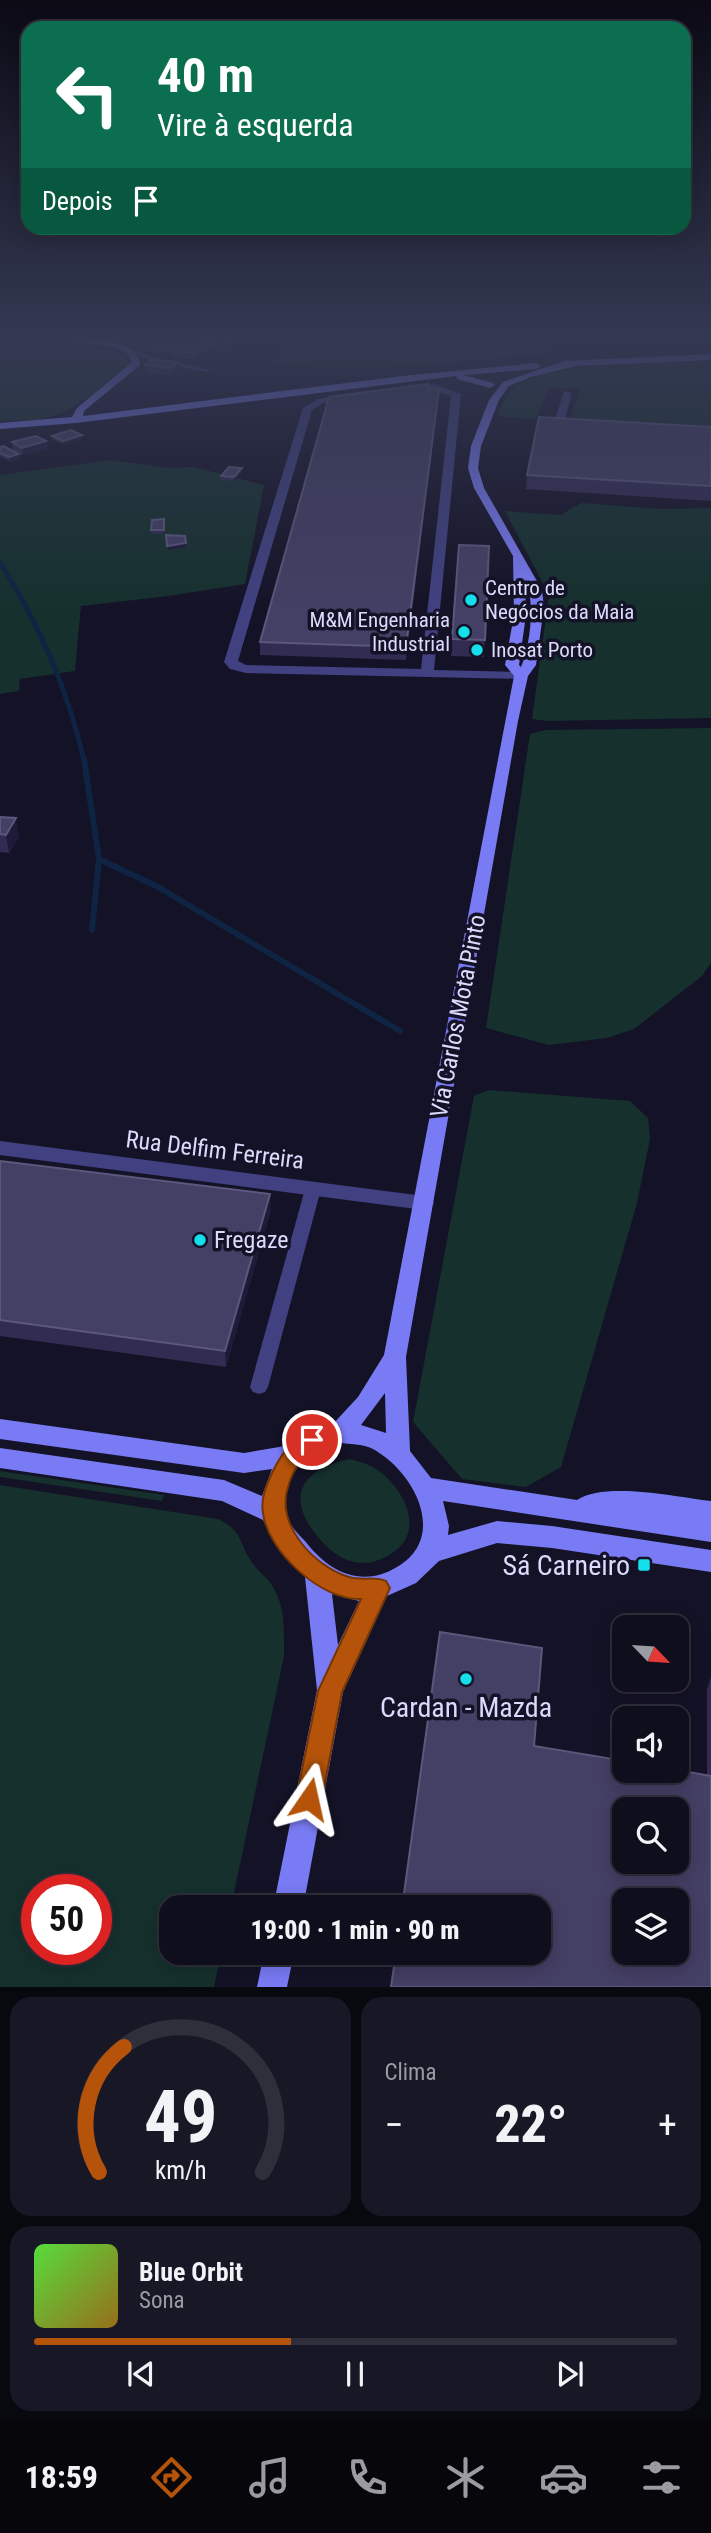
<!DOCTYPE html>
<html lang="pt">
<head>
<meta charset="utf-8">
<style>
	:root { --surface:#0f0e1c; --page:#181725; --text:#f1f3f6; --muted:#9b9ca3; --line:#2f2e3b; --accent:#b45309 }
	body { margin:0; font-family:"Roboto Condensed",sans-serif; background:var(--page); color:var(--text); height:100vh; display:flex; flex-direction:column; font-size:26px; white-space:nowrap }
	* { box-sizing:border-box; margin:0 }
	p { font-size:23px; color:var(--muted) }
	.icon { flex:none; width:38px; height:38px; fill:none; stroke:currentColor; stroke-width:2; stroke-linecap:round; stroke-linejoin:round }
	.map { position:relative; height:1987px; overflow:hidden }
	.sheet { display:flex; flex-direction:column; gap:10px; padding:10px; background:#08080f; flex:1 }
	.sheet>* { flex:none }
	.hud { position:absolute; left:21px; top:21px; width:670px; height:214px; border-radius:21px; box-shadow:0 4px 18px #0003,0 0 0 2px var(--line); background:#0b6e4f; color:#fff; overflow:hidden }
	.needle { width:46px; rotate:115deg }
	.tools { position:absolute; left:612px; top:1615px; display:grid; gap:14px }
	.tools a { display:grid; place-items:center; width:77px; height:77px; border-radius:14px; background:var(--surface); box-shadow:0 4px 18px #0003,0 0 0 2px var(--line); font-size:35px }
	.speed { position:absolute; left:21px; top:1874px; display:flex; gap:14px; font-size:35px; font-weight:700; text-align:center }
	.speed>* { display:grid; place-content:center; width:91px; height:91px; border-radius:50%; background:var(--surface); box-shadow:0 4px 18px #0003,0 0 0 2px var(--line); line-height:1 }
	.speed .limit { border:10px solid #d22; background:#fff; color:#111 }
	.pin { position:absolute; display:grid; place-items:center; width:60px; height:60px; color:#fff; margin:-30px; border:4px solid #fff; border-radius:50%; box-shadow:0 2px 7px #0007 }
	.me { position:absolute; width:77px; margin:-38px; rotate:11deg; stroke-linejoin:round; filter:drop-shadow(0 0 5px #0008) }
	.turn { display:flex; align-items:center; gap:24px; height:147px; padding:0 21px; font-size:32px }
	.turn .icon { width:91px; height:91px; stroke-width:2.5 }
	.turn b { display:block; font-size:49px; line-height:60px }
	.then { display:flex; align-items:center; height:66px; padding:0 21px; background:#0003; gap:14px; font-size:26px }
	.big { font-size:52px; font-weight:800; line-height:1.1 }
	.sheet .widget { flex:1; display:flex; flex-direction:column; justify-content:center; gap:10px; min-width:0; padding:0 24px; border-radius:21px; background:var(--page) }
	.sheet .dial { align-items:center; gap:0 }
	.dial svg { height:182px; overflow:visible; fill:none; stroke:var(--line); stroke-width:7; stroke-linecap:round; text-anchor:middle }
	.dial text { fill:var(--text); stroke:none }
	.song { display:flex; align-items:center; gap:21px }
	.cover { width:84px; height:84px; border-radius:10px; background:linear-gradient(135deg,hsl(110 70% 55%),hsl(40 70% 35%)) }
	.played { height:7px; border-radius:4px; background:linear-gradient(90deg,var(--accent) 40%,var(--line) 40%) }
	.keys { display:flex; justify-content:space-around; direction:ltr }
	.heat { display:flex; justify-content:space-between; align-items:center; font-size:38px; direction:ltr }
	.sheet .tiles { flex:1; display:grid; gap:10px; grid-template-columns:1fr 1fr }
	.widget:last-child { grid-column:span 2 }
	.trip { position:absolute; left:159px; top:1895px; width:392px; height:70px; border-radius:21px; background:var(--surface); box-shadow:0 4px 18px #0003,0 0 0 2px var(--line); font-weight:800; line-height:70px; text-align:center }
	.menu { display:flex; height:112px; justify-content:space-around; align-items:center; background:#06060b; color:var(--muted) }
	.menu .icon { width:49px; height:49px }
	.menu .selected { color:var(--accent) }
	.menu b { font-size:32px; color:var(--text) }
	.map>svg:first-child { display:block }
	.green { fill:#15302d; fill-rule:evenodd }
	.lines { fill:none; stroke-linecap:round; stroke-linejoin:round }
	.stream-far1 { stroke:#0f2342; stroke-width:5 }
	.stream { stroke:#0f2342; stroke-width:6 }
	.lane { fill:#414181; fill-rule:evenodd }
	.street { fill:#414181; fill-rule:evenodd }
	.secondary { fill:#797bf4; fill-rule:evenodd }
	.wall { fill:#322c52 }
	.shaded-wall { fill:#1e1a39 }
	.building { fill:#443f64; stroke:#5c577c; stroke-width:2; fill-rule:evenodd }
	.route { fill:#b45309; stroke:#753606; stroke-width:2 }
	.poi-dot { fill:#16dfec; stroke:#141226; stroke-width:2.5 }
	.labels { text-anchor:middle; dominant-baseline:central; stroke-width:7; stroke-linejoin:round; paint-order:stroke }
	.far-poi-label { font-size:21px; fill:#dcdafc; stroke:#141226; text-anchor:start }
	.street-label { font-size:24px; fill:#dcdafc; stroke:#141226 }
	.poi-label { font-size:24px; fill:#dcdafc; stroke:#141226; text-anchor:start }
	.near-poi-label { font-size:28px; fill:#dcdafc; stroke:#141226; text-anchor:end }
</style>
</head>
<body>
<div class="map">
<svg width="711" height="1987" viewBox="0 0 711 1987">
	<rect width="100%" height="100%" fill="#141226"/>
	<!-- green -->
	<g class="green">
		<path d="M0,334c41,0 88,7 127,22v8c-23,20 -47,45 -77,53 -15,5 -34,3 -50,4z"/>
		<polygon points="301,334 549,334 543,355 382,368 331,369 270,362"/>
		<path d="M711,361v66l-141,-8 10,-30 -32,-1 -12,31 -39,-3c4,-10 8,-20 17,-28 29,-28 154,-25 197,-27z"/>
		<polygon points="110,460 168,468 194,467 264,485 245,584 168,596 81,606 75,671 20,679 19,691 0,694 0,475"/>
		<polygon points="581,503 661,509 711,508 711,718 547,721 532,719 549,595 505,511 561,515"/>
		<polygon points="711,728 711,963 702,976 634,1029 607,1038 549,1045 486,1028 530,734 546,730"/>
		<polygon points="488,1090 630,1101 648,1118 650,1139 637,1203 561,1467 526,1487 462,1479 413,1422 474,1096"/>
		<path d="M350,1459c10,3 20,5 29,12 26,19 47,61 12,83 -32,20 -57,4 -77,-22 -30,-40 -7,-64 36,-73z"/>
		<polygon points="0,1471 164,1495 162,1501 0,1477"/>
		<path d="M0,1485l218,34c25,12 20,22 33,42 5,8 12,13 18,20 17,22 15,50 15,75l-53,251 -59,1v45h49l-7,34h-214zM37,1890h59v60h-59z"/>
	</g>
	<g class="lines">
		<!-- stream-far1 -->
		<path class="stream-far1" d="M0,562c39,62 68,127 84,199"/>
		<!-- stream -->
		<g class="stream">
			<polyline points="84,759 99,859 158,887 400,1031"/>
			<polyline points="92,930 99,859"/>
		</g>
		<!-- lane -->
		<g class="lane">
			<polygon points="127,348 161,359 211,370 207,372 156,363 125,351"/>
			<polygon points="313,1183 319,1185 321,1189 268,1387 265,1392 259,1394 253,1392 250,1387 305,1189 307,1185"/>
		</g>
		<!-- street -->
		<g class="street">
			<polygon points="434,384 461,394 434,670 521,672 526,673 526,679 246,673 230,669 224,662 303,408 318,399 349,394 352,395 352,399 323,403 312,410 238,661 246,665 421,669 451,396 433,390 408,392 403,389"/>
			<polygon points="564,391 572,393 564,423 575,425 575,429 558,429 553,426"/>
			<polygon points="0,1141 424,1196 431,1198 434,1203 431,1208 424,1210 0,1155"/>
		</g>
		<!-- secondary -->
		<g class="secondary">
			<path d="M37,334c23,0 104,0 103,31l-56,46 -1,5 319,-40 134,-13 5,3 -5,3 -73,6 30,8 2,2 -5,3 -33,-9 -1,-3 -380,47 -76,6v-6l72,-6 5,-9 55,-46 -5,-9 -11,-5z"/>
			<path d="M711,354v6l-135,6 -45,11 -22,9 -10,14 -18,46 -3,22 6,20 58,102 2,17 -8,58 -8,11 -10,45 -112,636 4,94 21,27 146,22c28,-19 100,-3 134,1v41l-268,-41 6,25 -1,9 49,-14 55,5 159,24v22l-159,-24 -55,-5 -58,18 -23,22 -29,13 -44,96 -40,216h-30l44,-218 -12,-113 -29,-34 -13,-23 -41,-19 -222,-33v-20l224,32 38,16 10,-27 -28,4 -244,-34v-20l244,34 41,-7 16,-12 32,-10 25,-27 26,-42 130,-679 -9,-11 9,-50 -1,-59 -39,-68 -6,-20 3,-22 18,-46 14,-18 61,-21zM525,580c11,21 5,66 -4,87l-2,-2 7,-50zM385,1393l1,40 -25,-8zM340,1443c10,1 22,1 31,5 43,22 78,89 26,119 -36,22 -69,4 -92,-26 -7,-7 -16,-16 -18,-26 -9,-36 20,-67 53,-72zM332,1594l27,7 -21,44z"/>
			<polygon points="264,1953 294,1953 287,1987 257,1987"/>
		</g>
	</g>
	<!-- wall -->
	<g class="wall">
		<polygon points="94,334 115,334 105,339 94,338"/>
		<polygon points="118,334 137,334 137,336 124,342 112,341 112,337"/>
		<polygon points="234,334 246,334 242,336 239,336 239,339 231,345 223,344 223,341 234,335"/>
		<polygon points="202,341 221,344 216,347 211,346 211,353 196,360 172,357 171,350 210,346 202,345"/>
		<polygon points="176,344 176,347 164,354 152,353 152,349"/>
		<polygon points="178,362 179,369 170,375 146,372 145,365"/>
		<polygon points="429,389 439,389 438,400 406,660 260,655 260,642"/>
		<polygon points="711,427 711,501 526,489 527,475"/>
		<polygon points="82,435 83,438 64,444 53,440 52,436"/>
		<polygon points="46,441 47,449 23,455 13,450 12,442"/>
		<polygon points="0,447 20,458 9,461 0,456"/>
		<polygon points="242,468 242,472 234,481 221,480 221,476"/>
		<polygon points="164,519 164,534 152,534 151,530"/>
		<polygon points="489,546 484,657 451,656 452,639"/>
		<polygon points="0,817 19,837 9,853 0,852"/>
		<polygon points="0,1161 271,1210 226,1367 0,1336"/>
		<polygon points="711,1676 711,1987 534,1746 707,1775 707,1690"/>
	</g>
	<!-- shaded-wall -->
	<g class="shaded-wall">
		<polygon points="109,334 115,334 105,339 105,336"/>
		<polygon points="133,334 137,334 137,336 124,342 123,339"/>
		<polygon points="239,335 239,339 231,345 231,342"/>
		<polygon points="221,340 221,344 216,347 216,343"/>
		<polygon points="176,344 176,347 164,354 164,351"/>
		<polygon points="211,346 211,353 196,360 196,353"/>
		<polygon points="178,362 179,369 170,375 170,368"/>
		<polygon points="439,389 438,400 406,660 406,647"/>
		<polygon points="82,435 83,438 64,444 63,441"/>
		<polygon points="46,441 47,449 23,455 22,448"/>
		<polygon points="19,454 20,458 9,461 9,457"/>
		<polygon points="242,468 242,472 234,481 234,477"/>
		<polygon points="186,543 186,547 168,550 167,546"/>
		<polygon points="16,818 19,837 9,853 6,835"/>
		<polygon points="270,1194 271,1210 226,1367 225,1351"/>
	</g>
	<!-- building -->
	<g class="building">
		<polygon points="94,334 109,334 105,336"/>
		<polygon points="118,334 133,334 123,339 112,337"/>
		<polygon points="231,335 239,335 231,342 223,341"/>
		<polygon points="208,338 221,340 216,343 202,341"/>
		<polygon points="164,342 176,344 164,351 152,349"/>
		<polygon points="194,342 200,343 196,346 188,346"/>
		<polygon points="179,345 211,346 196,353 171,350"/>
		<polygon points="152,360 178,362 170,368 145,365"/>
		<polygon points="429,384 429,389 439,389 406,647 260,642 329,397"/>
		<polygon points="539,417 711,427 711,486 527,475"/>
		<polygon points="71,430 82,435 63,441 52,436"/>
		<polygon points="36,436 46,441 22,448 12,442"/>
		<polygon points="3,446 19,454 9,457 0,453 0,447"/>
		<polygon points="229,467 242,468 234,477 221,476"/>
		<polygon points="164,519 164,530 151,530 152,520"/>
		<polygon points="166,535 185,536 186,543 167,546"/>
		<polygon points="459,545 489,546 485,640 452,639"/>
		<polygon points="0,817 16,818 6,835 0,834"/>
		<polygon points="0,1161 270,1194 225,1351 0,1320"/>
		<path d="M440,1632l102,16 -8,98 91,15v10h52v-1l34,6v211h-320l5,-34h143v-45h-137zM625,1810h52v52h-52zM625,1900h52v53h-52z"/>
	</g>
	<!-- sky -->
	<linearGradient id="sky" x2="0" y2="1"><stop stop-color="#0b0a15"/><stop offset="0.55" stop-color="#343952"/><stop offset="1" stop-color="#343952" stop-opacity="0"/></linearGradient>
	<rect width="711" height="612" fill="url(#sky)"/>
	<!-- route -->
	<path class="route" d="M312,1431l8,3 3,6c-5,11 -16,13 -23,22 -5,7 -10,17 -12,25 -13,38 27,80 61,90 12,4 25,-1 37,4l4,7 -48,104 -20,107 -4,9 -9,4 -9,-4 -4,-9 22,-108 43,-92c-39,2 -93,-47 -98,-86 -3,-16 5,-32 12,-46 9,-17 19,-29 37,-36z"/>
	<!-- markers -->
	<g class="poi-dot">
		<circle cx="471" cy="600" r="7"/>
		<circle cx="464" cy="632" r="7"/>
		<circle cx="477" cy="650" r="7"/>
		<circle cx="200" cy="1240" r="7"/>
		<rect x="637" y="1558" width="14" height="14" rx="3.5"/>
		<circle cx="466" cy="1679" r="7"/>
	</g>
	<g class="labels">
		<!-- far-poi labels -->
		<g class="far-poi-label">
			<text x="485" y="588">Centro de<tspan x="485" dy="24">Negócios da Maia</tspan></text>
			<text x="450" y="620" text-anchor="end">M&amp;M Engenharia<tspan x="450" dy="24">Industrial</tspan></text>
			<text x="491" y="650">Inosat Porto</text>
		</g>
		<!-- street labels -->
		<g class="street-label">
			<text transform="translate(458 1016) rotate(-79)">Via Carlos Mota Pinto</text>
			<text transform="translate(215 1150) rotate(7)">Rua Delfim Ferreira</text>
		</g>
		<!-- poi labels -->
		<g class="poi-label">
			<text x="214" y="1240">Fregaze</text>
		</g>
		<!-- near-poi labels -->
		<g class="near-poi-label">
			<text x="630" y="1565">Sá Carneiro</text>
			<text x="466" y="1707" text-anchor="middle">Cardan - Mazda</text>
		</g>
	</g>
</svg>
<div class="tools">
<a><svg class="needle" viewBox="-14 -14 28 28"><path d="M0-13l5 13h-10z" fill="#e53935"/><path d="M0 13l5-13h-10z" fill="#9b9ca3"/></svg></a>
<a><svg class="icon" aria-label="sound" viewBox="0 0 24 24"><path d="M4 9h4l5-4v14l-5-4H4zM17 9q2 3 0 6"/></svg></a>
<a><svg class="icon" aria-label="search" viewBox="0 0 24 24"><circle cx="10" cy="10" r="6"/><path d="M15 15l6 6"/></svg></a>
<a><svg class="icon" aria-label="layers" viewBox="0 0 24 24"><path d="M12 4l9 5-9 5-9-5zM3 14l9 5 9-5"/></svg></a>
</div>
<div class="speed"><div class="limit">50</div></div>
<div class="pin" style="left:312px;top:1440px;background:#d93025"><svg class="icon" aria-label="arrive" viewBox="0 0 24 24"><path d="M6 21V4h12l-3 4 3 4H6"/></svg></div>
<svg class="me" style="left:309px;top:1799px" viewBox="-20 -20 40 40"><path d="M0-17L14 15 0 8-14 15z" fill="#b45309" stroke="#fff" stroke-width="4"/></svg>
<div class="trip">19:00 · 1 min · 90 m</div>
<div class="hud">
<div class="turn"><svg class="icon" aria-label="left" viewBox="0 0 24 24"><path d="M17 20v-9H6M10 6l-5 5 5 5"/></svg><div><b>40 m</b>Vire à esquerda</div></div>
<div class="then">Depois<svg class="icon" aria-label="arrive" viewBox="0 0 24 24"><path d="M6 21V4h12l-3 4 3 4H6"/></svg></div>
</div>
</div>
<section class="sheet">
<div class="tiles">
<div class="widget dial"><svg viewBox="0 0 100 80">
<path d="M14 69A42 42 0 1 1 86 69"/>
<path d="M14 69A42 42 0 0 1 25 14" stroke="#b45309"/>
<text x="50" y="56" font-size="32" font-weight="700">49</text>
<text x="50" y="72" font-size="11">km/h</text>
</svg></div>
<div class="widget"><p>Clima</p>
<div class="heat"><a>−</a><b class="big">22°</b><a>+</a></div>
</div>
<div class="widget">
<div class="song"><i class="cover"></i><div><b>Blue Orbit</b><p>Sona</p></div></div>
<div class="played"></div>
<div class="keys"><svg class="icon" aria-label="previous" viewBox="0 0 24 24"><path d="M18 5L8 12l10 7zM5 5v14"/></svg><svg class="icon" aria-label="pause" viewBox="0 0 24 24"><path d="M8 5v14M16 5v14"/></svg><svg class="icon" aria-label="next" viewBox="0 0 24 24"><path d="M6 5l10 7-10 7zM19 5v14"/></svg></div>
</div>
</div>
</section>
<nav class="menu">
<b>18:59</b>
<svg class="icon selected" aria-label="directions" viewBox="0 0 24 24"><path d="M12 3l9 9-9 9-9-9zM9 14v-3h6M13 9l2 2-2 2"/></svg>
<svg class="icon" aria-label="music" viewBox="0 0 24 24"><path d="M9 18V5l10-2v13"/><circle cx="6" cy="18" r="3"/><circle cx="16" cy="16" r="3"/></svg>
<svg class="icon" aria-label="phone" viewBox="0 0 24 24"><path d="M5 4h4l2 5-3 2q2 4 5 5l2-3 5 2v4C11 20 4 13 5 4z"/></svg>
<svg class="icon" aria-label="climate" viewBox="0 0 24 24"><path d="M12 3v18M4 7l16 10M4 17L20 7"/></svg>
<svg class="icon" aria-label="car" viewBox="0 0 24 24"><path d="M5 17H2v-5l4-1 3-4h7l3 4 3 1v5h-3M9 17h6M6 11h13"/><circle cx="7" cy="17" r="2"/><circle cx="17" cy="17" r="2"/></svg>
<svg class="icon" aria-label="filters" viewBox="0 0 24 24"><path d="M4 7h16M4 17h16"/><circle cx="9" cy="7" r="2"/><circle cx="15" cy="17" r="2"/></svg>
</nav>
</body>
</html>
